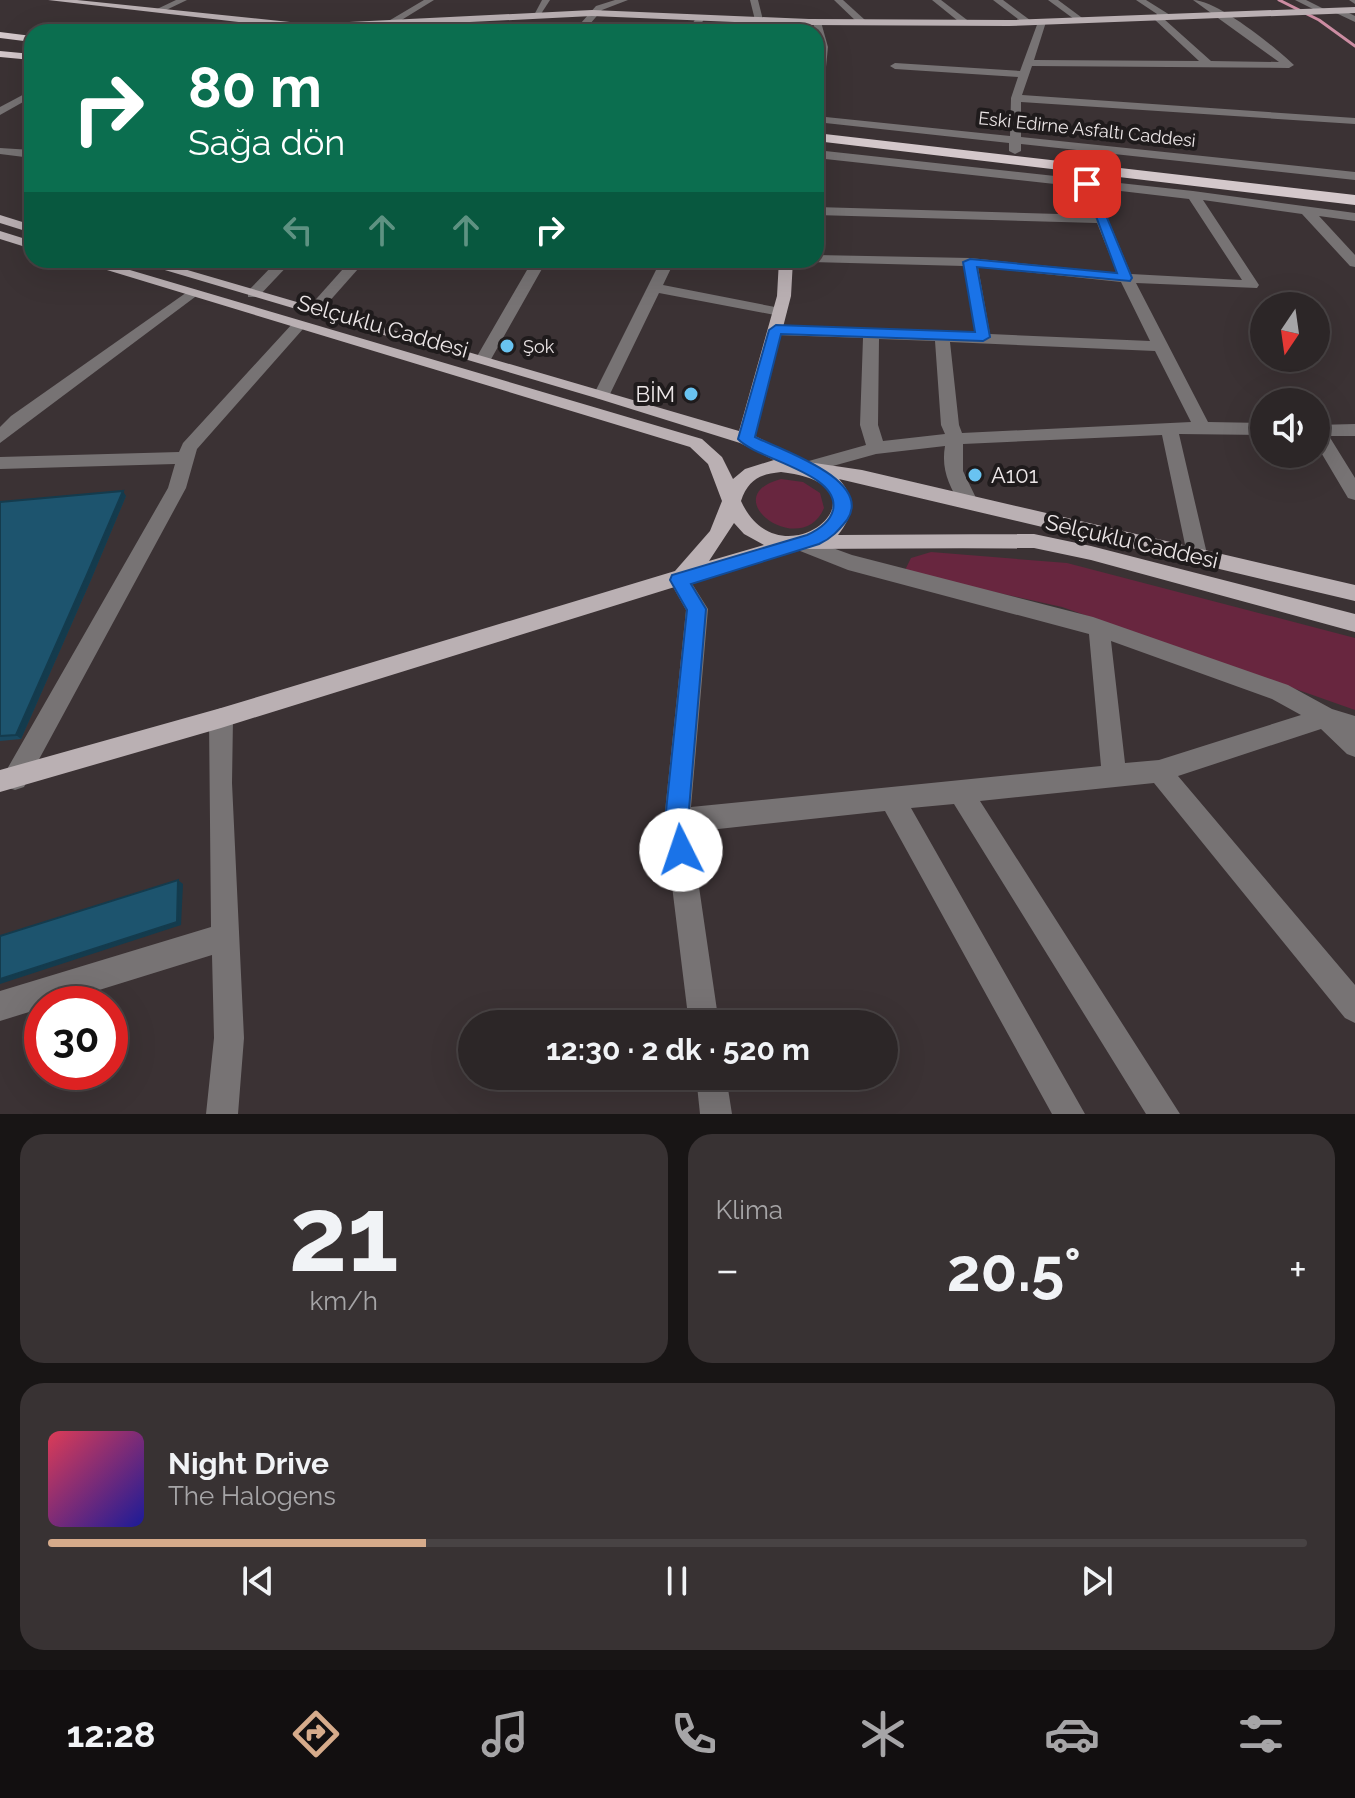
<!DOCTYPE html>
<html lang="tr">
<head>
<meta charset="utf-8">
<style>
	:root { --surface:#2c2627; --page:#383233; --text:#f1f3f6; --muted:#a6a5a7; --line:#484344; --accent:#d6ab8b }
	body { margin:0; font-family:Raleway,sans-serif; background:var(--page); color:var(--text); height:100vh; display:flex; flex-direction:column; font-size:30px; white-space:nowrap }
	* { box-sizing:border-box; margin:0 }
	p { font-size:26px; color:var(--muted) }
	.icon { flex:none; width:44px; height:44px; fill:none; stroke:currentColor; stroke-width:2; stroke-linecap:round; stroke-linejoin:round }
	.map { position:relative; height:1114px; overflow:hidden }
	.side { display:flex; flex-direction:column; gap:20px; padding:20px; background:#181515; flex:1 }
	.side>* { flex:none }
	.banner { position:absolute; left:24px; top:24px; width:800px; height:244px; border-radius:24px; box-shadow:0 8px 32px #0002,0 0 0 2px var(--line); background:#0b6e4f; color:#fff; overflow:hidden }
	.needle { width:52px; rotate:193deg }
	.buttons { position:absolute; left:1250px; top:292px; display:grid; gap:16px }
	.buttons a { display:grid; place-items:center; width:80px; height:80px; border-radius:50%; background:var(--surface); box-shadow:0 8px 32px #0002,0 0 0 2px var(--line); font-size:40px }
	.speed { position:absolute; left:24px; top:986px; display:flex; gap:16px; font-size:40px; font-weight:700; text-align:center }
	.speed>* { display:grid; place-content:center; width:104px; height:104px; border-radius:50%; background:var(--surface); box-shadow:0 8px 32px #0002,0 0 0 2px var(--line); line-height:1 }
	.speed .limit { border:12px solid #d22; background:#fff; color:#111 }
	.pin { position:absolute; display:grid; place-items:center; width:68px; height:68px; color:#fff; margin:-34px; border-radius:16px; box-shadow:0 4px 12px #0006 }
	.me { position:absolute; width:88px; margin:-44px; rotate:356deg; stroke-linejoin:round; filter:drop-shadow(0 0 6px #0008) }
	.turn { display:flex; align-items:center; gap:28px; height:168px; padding:0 32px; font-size:36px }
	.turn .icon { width:104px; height:104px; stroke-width:2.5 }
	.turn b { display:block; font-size:56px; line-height:68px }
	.lanes { display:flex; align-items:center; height:76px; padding:0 32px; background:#0003; justify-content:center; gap:40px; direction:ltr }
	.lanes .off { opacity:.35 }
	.big { font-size:60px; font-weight:700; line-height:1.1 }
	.side .widget { flex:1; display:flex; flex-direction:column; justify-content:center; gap:12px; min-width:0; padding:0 28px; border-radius:24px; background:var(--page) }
	.side .dial { align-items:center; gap:0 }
	.dial b { font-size:104px; line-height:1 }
	.song { display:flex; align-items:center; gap:24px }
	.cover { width:96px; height:96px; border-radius:12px; background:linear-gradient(135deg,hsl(350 70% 55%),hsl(240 70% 35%)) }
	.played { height:8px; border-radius:4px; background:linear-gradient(90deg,var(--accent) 30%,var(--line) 30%) }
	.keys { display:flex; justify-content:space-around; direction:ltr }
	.heat { display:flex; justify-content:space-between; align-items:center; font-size:44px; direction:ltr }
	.side .tiles { flex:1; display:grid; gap:20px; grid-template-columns:1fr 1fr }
	.widget:last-child { grid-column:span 2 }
	.trip { position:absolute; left:458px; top:1010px; width:440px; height:80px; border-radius:40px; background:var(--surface); box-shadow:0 8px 32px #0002,0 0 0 2px var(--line); font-weight:700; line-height:80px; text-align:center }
	.tabs { display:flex; height:128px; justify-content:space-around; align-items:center; background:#120f10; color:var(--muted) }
	.tabs .icon { width:56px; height:56px }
	.tabs .active { color:var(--accent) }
	.tabs b { font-size:36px; color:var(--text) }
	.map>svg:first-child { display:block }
	.green { fill:#68263f }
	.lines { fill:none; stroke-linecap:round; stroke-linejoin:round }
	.stream { stroke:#cc8ca2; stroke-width:3 }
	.minor { fill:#777374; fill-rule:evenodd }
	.major { fill:#bab0b3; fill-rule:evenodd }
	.highway { fill:#d4c8cb; fill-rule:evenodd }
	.wall { fill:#19485f }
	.shaded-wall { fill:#143b4d }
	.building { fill:#1d546e; stroke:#143b4d; stroke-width:2 }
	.route { fill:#1a73e8; stroke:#114b97; stroke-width:2 }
	.poi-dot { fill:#69c3f1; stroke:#1f1b1c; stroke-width:3 }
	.labels { text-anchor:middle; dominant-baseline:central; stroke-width:8; stroke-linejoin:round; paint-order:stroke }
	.far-street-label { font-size:18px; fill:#ece6e7; stroke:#1f1b1c }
	.far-poi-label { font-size:18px; fill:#ece6e7; stroke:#1f1b1c; text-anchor:start }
	.street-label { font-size:22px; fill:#ece6e7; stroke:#1f1b1c }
	.poi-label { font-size:22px; fill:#ece6e7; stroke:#1f1b1c; text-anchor:end }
</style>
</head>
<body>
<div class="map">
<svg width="1355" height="1114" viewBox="0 0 1355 1114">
	<rect width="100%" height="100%" fill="#3b3234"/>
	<!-- green -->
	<g class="green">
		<path d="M781,479l22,3 17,11 4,15c-22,53 -111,-11 -43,-29z"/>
		<polygon points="931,552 1067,563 1355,638 1355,710 1062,607 904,572 911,558"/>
	</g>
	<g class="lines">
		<!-- stream -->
		<polyline class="stream" points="1279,0 1319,20 1355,46"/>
		<!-- minor -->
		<g class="minor">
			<polygon points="176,0 187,0 162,12 155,10"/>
			<polygon points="424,0 434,0 382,32 370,32"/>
			<polygon points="542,0 550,0 539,17 533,17"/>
			<polygon points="615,0 628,0 602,10 583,32 573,32 596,6"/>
			<polygon points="750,0 758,0 763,20 761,32 751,32 755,20"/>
			<polygon points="834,0 843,0 865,20 865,24 859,24"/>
			<polygon points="932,0 941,0 971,23 963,25"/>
			<polygon points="993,0 1003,0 1034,23 1026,25"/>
			<polygon points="1048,0 1058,0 1085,20 1078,22"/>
			<path d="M1136,0h10l24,15v4h-6l47,42 68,1 -86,-62c24,0 82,47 101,65l-5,3 -257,-2 -10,29 333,23v6l-334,-22v35l334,35v8l-334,-36v7l-6,3 -6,-3v-8l-193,-21v-6l194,20 1,-38 7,-21 -123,-8 -5,-3 5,-3 125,8 18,-49 4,-3 4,3 -12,38 165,1 -45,-42 3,-5z"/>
			<polygon points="1295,0 1306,0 1328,11 1321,13"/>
			<polygon points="1349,0 1355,0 1355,4"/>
			<polygon points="1339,8 1355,16 1355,22 1336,13"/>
			<polygon points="698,15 705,17 697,32 687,32"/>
			<polygon points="817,19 821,22 828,47 825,77 820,80 816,79 818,47 813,22"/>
			<polygon points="309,24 327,30 329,32 306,29"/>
			<polygon points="32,90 32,97 0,115 0,107"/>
			<polygon points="0,148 32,150 32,158 0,154"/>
			<path d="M816,150l377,41 162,22v8l-36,-5 36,39v12l-5,-1 -48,-52 -99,-14 56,85 -2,3 -121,-5 72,139 56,1v12l-85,-1 28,120 -3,5h-14l-3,-5 -25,-119 -199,9v27l14,29 -9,7 -7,-2c-12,-19 -20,-36 -16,-59l-69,8 -72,20 -6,-2 -3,-4 3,-4 68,-19 -6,-20 3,-87 -87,-3 -5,-2v-6l204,7 -11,-68 -153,-4 5,-2v-5l154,3 147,15 -20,-50 -281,-8v-8l277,8 -11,-28 -266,-29zM1095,188l94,11 53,81 -111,-6zM978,267l143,15 29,59 -160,-7zM879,339l56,2 6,84 4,9 -62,7 -5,-16zM950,342l205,9 36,71 -229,11 -3,-8z"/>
			<polygon points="278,260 293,260 258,297 248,297 248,291"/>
			<polygon points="351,260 366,260 319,313 309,313 309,307"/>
			<polygon points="451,260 532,262 547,260 490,361 484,363 476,358 527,270 458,264"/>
			<polygon points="661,260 675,260 663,285 780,308 787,312 780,316 659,293 610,394 602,399 596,398 594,394"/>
			<polygon points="190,290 197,294 195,297 0,443 0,427 11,416"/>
			<polygon points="298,321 303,323 303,329 197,449 186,488 24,787 15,790 6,787 3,779 6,771 168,488 175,464 0,469 0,457 179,452 183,443 293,323"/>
			<polygon points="1355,424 1355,436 1329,436 1355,478 1355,500 1348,498 1316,444 1316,425"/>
			<path d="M797,535l55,20 241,62 195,68 44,24 23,7v41l-8,-3 -26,-25 -143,47 177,209v38l-10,-5 -191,-235 -174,18 200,313h-34l-192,-310 -43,4 174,306h-33l-167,-303 -194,21 28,192h-30l-25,-203 22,-211 -17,-30 3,-6h14l22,35 -17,198 410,-41 -12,-132 -241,-64 -58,-23 -3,-5 3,-5zM1111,641l161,58 29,16 -142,45 -34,3z"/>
			<polygon points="221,708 229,711 233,718 232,783 244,1038 238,1114 206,1114 214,1038 212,955 54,1004 42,1004 42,1008 0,1021 0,991 211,927 209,718 213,711"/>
			<polygon points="696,1076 726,1076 732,1114 700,1114"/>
		</g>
		<!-- major -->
		<g class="major">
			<polygon points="48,0 77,0 309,24 592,10 809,19 1009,20 1355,7 1355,13 1009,26 809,25 592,16 309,30"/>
			<polygon points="0,215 32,225 32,233 0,223"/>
			<polygon points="0,231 32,241 32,249 0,239"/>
			<path d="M74,260h22l606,179 20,18 11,22 12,-10 29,-9 -34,-17 -144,-45 -465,-138h22l586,171 38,-135 2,-36h14l-2,36 -36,140 53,26 54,8 493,115v16l-516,-122c17,19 15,36 -1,56l196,-1 57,12 264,68v18l-264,-72 -57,-12 -237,1 -576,179 -221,64v-22l221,-62 454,-137 35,-40 12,-30 -14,-37 -18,-17zM781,472c120,13 0,117 -40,29 7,-21 19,-27 40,-29zM734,523l10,11 20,11 -55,16z"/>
		</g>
		<!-- highway -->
		<g class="highway">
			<polygon points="0,32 32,36 32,42 0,38"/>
			<polygon points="0,51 32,54 32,60 0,57"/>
			<polygon points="816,133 1355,195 1355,205 816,141"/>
		</g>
	</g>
	<!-- wall -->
	<polygon class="wall" points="126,496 90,582 21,739 0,741 0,502"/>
	<!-- shaded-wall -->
	<g class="shaded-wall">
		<polygon points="123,491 126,496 90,582 21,739 16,735"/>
		<polygon points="178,880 183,884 181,925 0,984 0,979"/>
	</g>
	<!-- building -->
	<g class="building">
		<polygon points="123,491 86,577 16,735 0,736 0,502"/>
		<polygon points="178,880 177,922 0,979 0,936"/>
	</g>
	<!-- route -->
	<path class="route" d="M1083,181l10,3 39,94 -2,3 -153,-14 13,70 -7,4 -202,-7 -26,103c24,12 119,43 92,83 -9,11 -15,18 -28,24l-128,40 15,25 -18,212 5,29 -4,8 -8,3 -9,-3 -7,-37 22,-211 -17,-30 2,-5 135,-40c11,-5 23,-13 26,-25 8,-37 -76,-50 -95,-71l31,-109 7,-5 199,7 -12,-70 7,-3 147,14z"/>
	<!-- markers -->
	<g class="poi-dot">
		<circle cx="507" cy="346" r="8"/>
		<circle cx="691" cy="394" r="8"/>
		<circle cx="975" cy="475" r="8"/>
	</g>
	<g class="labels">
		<!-- far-street labels -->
		<g class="far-street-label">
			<text transform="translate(1087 129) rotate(6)">Eski Edirne Asfaltı Caddesi</text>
		</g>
		<!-- far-poi labels -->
		<g class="far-poi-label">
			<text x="523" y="346">Şok</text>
		</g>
		<!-- street labels -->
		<g class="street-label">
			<text transform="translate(383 326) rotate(16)">Selçuklu Caddesi</text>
			<text transform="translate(1132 541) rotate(13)">Selçuklu Caddesi</text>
		</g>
		<!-- poi labels -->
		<g class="poi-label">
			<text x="675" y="394">BİM</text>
			<text x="991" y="475" text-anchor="start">A101</text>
		</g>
	</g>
</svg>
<div class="buttons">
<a><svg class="needle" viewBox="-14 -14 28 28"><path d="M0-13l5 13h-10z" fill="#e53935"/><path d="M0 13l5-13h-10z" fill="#a6a5a7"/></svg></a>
<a><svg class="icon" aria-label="sound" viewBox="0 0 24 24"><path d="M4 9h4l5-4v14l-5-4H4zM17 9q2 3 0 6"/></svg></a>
</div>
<div class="speed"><div class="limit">30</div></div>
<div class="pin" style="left:1087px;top:184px;background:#d93025"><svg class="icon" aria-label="arrive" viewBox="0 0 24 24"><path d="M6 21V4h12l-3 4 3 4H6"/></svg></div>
<svg class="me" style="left:681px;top:850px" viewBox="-20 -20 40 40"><circle r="19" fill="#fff"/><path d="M0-13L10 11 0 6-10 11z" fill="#1a73e8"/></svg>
<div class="trip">12:30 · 2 dk · 520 m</div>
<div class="banner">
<div class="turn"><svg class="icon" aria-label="right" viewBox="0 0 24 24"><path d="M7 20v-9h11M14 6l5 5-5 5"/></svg><div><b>80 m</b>Sağa dön</div></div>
<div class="lanes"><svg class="icon off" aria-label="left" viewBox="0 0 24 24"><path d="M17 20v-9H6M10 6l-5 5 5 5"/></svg><svg class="icon off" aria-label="ahead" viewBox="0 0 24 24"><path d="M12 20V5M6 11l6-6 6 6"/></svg><svg class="icon off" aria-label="ahead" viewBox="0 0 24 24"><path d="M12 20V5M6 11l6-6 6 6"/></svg><svg class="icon" aria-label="right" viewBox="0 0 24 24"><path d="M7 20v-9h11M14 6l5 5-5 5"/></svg></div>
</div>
</div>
<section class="side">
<div class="tiles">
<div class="widget dial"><b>21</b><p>km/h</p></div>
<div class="widget"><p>Klima</p>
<div class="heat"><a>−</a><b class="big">20.5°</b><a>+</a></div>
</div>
<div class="widget">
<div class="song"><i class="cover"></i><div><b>Night Drive</b><p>The Halogens</p></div></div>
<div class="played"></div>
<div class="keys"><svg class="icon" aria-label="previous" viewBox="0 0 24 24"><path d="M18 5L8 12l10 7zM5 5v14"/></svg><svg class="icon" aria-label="pause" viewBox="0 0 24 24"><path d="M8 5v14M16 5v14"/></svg><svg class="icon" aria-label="next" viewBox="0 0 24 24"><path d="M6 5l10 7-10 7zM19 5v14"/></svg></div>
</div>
</div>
</section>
<nav class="tabs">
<b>12:28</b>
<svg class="icon active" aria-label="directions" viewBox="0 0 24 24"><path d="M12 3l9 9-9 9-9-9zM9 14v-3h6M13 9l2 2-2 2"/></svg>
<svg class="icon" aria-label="music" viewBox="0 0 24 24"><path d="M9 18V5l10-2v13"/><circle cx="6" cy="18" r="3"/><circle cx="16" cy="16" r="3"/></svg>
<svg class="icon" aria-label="phone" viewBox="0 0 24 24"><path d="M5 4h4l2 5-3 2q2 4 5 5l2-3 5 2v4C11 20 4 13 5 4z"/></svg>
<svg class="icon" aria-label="climate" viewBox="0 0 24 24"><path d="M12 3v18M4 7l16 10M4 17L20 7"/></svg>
<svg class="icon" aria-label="car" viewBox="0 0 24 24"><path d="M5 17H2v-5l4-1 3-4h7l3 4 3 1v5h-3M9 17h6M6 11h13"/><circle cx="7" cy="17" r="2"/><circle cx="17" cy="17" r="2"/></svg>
<svg class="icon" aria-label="filters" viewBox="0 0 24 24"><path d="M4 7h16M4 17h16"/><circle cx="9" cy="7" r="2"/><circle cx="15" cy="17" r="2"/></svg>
</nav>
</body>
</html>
